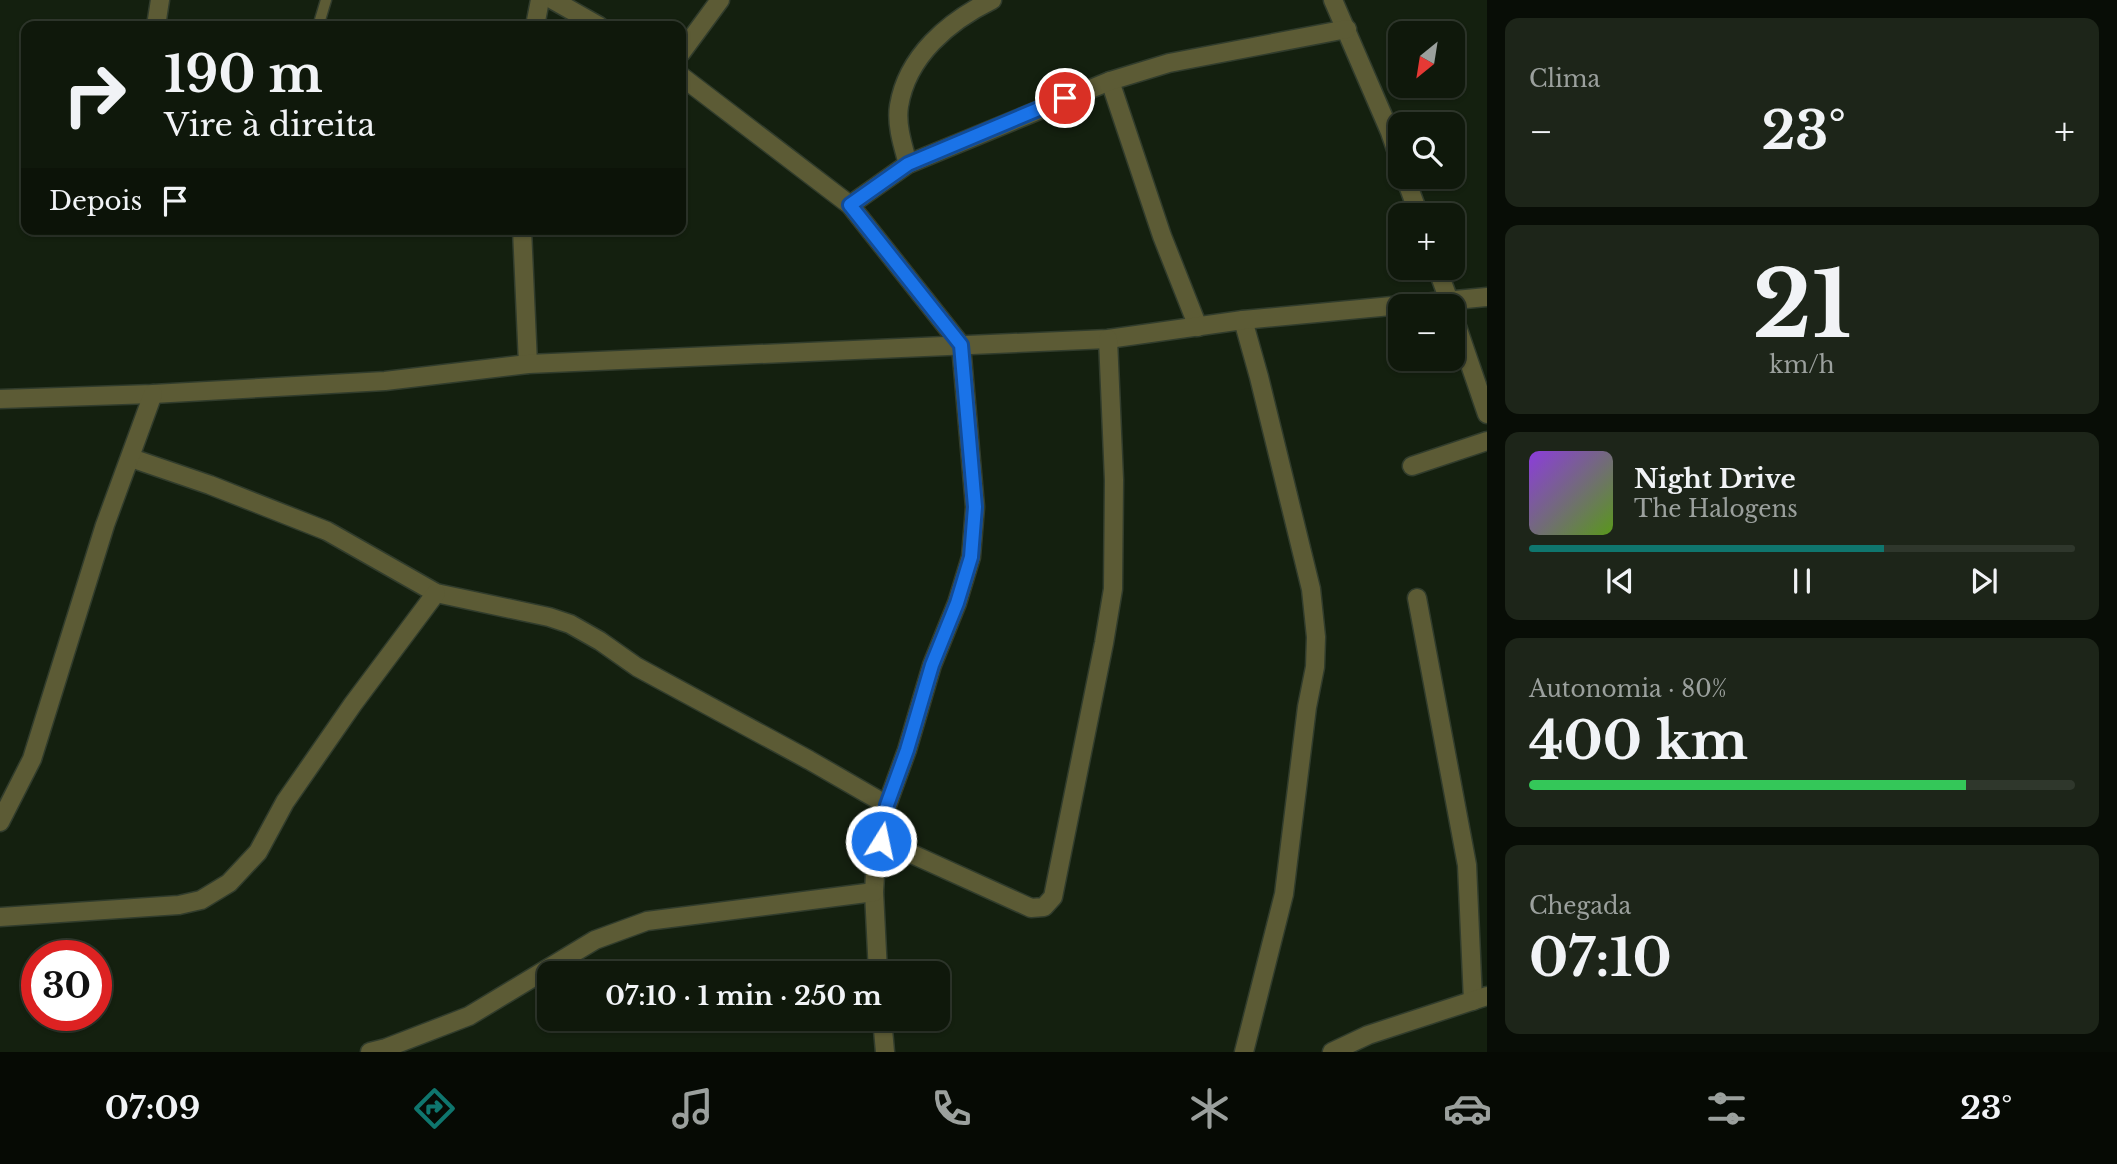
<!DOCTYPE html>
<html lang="pt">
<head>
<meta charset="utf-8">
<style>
	:root { --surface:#0f180b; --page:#1d2519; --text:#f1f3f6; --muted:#9ba09d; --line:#2f372c; --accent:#0f766e }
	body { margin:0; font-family:"Libre Baskerville",serif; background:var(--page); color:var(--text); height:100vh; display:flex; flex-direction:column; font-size:26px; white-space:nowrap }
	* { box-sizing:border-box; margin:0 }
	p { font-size:23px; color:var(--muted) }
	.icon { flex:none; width:38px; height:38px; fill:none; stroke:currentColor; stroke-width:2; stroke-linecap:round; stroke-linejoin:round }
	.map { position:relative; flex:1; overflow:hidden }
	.details { display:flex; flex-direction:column; gap:18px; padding:18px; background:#080d06; width:630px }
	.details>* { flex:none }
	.top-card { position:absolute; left:21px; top:21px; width:665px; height:214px; border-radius:14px; box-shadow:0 2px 5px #0004,0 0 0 2px var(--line); background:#0f180b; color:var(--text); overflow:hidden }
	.needle { width:46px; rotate:210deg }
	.controls { position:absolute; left:1388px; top:21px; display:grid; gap:14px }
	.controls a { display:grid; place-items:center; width:77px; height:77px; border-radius:14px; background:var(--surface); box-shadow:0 2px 5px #0004,0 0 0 2px var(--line); font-size:35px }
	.speed { position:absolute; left:21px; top:940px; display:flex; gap:14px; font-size:35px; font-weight:700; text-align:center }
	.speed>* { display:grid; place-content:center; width:91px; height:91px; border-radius:50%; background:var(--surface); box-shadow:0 2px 5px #0004,0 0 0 2px var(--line); line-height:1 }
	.speed .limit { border:10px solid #d22; background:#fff; color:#111 }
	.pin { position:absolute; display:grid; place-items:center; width:60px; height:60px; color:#fff; margin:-30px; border:4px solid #fff; border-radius:50%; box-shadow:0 2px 7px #0007 }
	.me { position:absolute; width:77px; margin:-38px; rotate:10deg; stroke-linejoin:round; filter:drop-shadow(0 0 5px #0008) }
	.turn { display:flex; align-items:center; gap:24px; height:147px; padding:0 28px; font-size:32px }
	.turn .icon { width:91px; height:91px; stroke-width:2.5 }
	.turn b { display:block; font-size:49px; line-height:60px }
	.then { display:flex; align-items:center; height:66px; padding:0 28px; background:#0003; gap:14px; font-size:26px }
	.big { font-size:52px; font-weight:700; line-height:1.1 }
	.details .card { flex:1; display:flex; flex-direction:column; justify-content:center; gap:10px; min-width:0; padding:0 24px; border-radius:14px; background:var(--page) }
	.details .dial { align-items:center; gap:0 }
	.dial b { font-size:91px; line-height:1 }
	.song { display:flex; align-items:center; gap:21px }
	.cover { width:84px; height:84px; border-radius:10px; background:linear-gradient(135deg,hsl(270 70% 55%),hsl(90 70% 35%)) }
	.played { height:7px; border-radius:4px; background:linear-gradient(90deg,var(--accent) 65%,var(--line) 65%) }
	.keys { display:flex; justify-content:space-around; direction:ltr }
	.heat { display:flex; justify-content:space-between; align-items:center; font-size:38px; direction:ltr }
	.charge { height:10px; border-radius:5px; background:linear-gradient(90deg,#34c759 80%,var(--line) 0) }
	.trip { position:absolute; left:537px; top:961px; width:413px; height:70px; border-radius:14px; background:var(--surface); box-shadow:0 2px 5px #0004,0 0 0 2px var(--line); font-weight:700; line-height:70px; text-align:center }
	.menu { display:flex; height:112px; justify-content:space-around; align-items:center; background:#060a04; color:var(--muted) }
	.menu .icon { width:49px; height:49px }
	.menu .on { color:var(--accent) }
	.menu b { font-size:32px; color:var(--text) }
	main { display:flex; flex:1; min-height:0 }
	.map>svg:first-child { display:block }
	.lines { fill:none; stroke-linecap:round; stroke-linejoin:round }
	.lane-casing { stroke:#313c2c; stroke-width:13 }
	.street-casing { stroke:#313c2c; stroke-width:21 }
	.lane { stroke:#5c5b35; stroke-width:10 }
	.street { stroke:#5c5b35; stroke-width:18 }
	.route-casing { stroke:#114b97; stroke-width:18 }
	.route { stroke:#1a73e8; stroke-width:12 }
</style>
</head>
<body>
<main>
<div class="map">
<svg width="1487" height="1052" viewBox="0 0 1487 1052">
	<rect width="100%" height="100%" fill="#14200f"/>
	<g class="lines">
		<!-- lane casing -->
		<g class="lane-casing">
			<polyline id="lane" points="320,20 326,0"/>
		</g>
		<!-- street casing -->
		<g class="street-casing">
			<g id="street">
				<polyline points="553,0 599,26"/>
				<polyline points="1333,0 1390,132 1400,161"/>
				<polyline points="156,26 160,0"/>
				<polyline points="535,26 540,0"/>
				<polyline points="681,53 720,0"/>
				<polyline points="681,76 850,205 961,345 975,507 971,557 957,603 932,665 907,750 887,805 876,858 874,892 878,973"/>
				<polyline points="1110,81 1162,236 1198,327"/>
				<path d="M908,164c-5,-18 -12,-39 -9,-58 8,-50 50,-85 93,-106"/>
				<polyline points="1405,177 1419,215"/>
				<polyline points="850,205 908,164 1110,81 1169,63 1347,29"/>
				<polyline points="522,229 528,364"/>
				<polyline points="1437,268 1451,306"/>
				<polyline points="1452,312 1487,414"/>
				<polyline points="1243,320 1259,377 1311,589 1316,637 1315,667 1307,707 1284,894 1244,1052"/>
				<polyline points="0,399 153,394 385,381 528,364 1108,339 1243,320 1487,297"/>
				<polyline points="131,458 210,485 327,531 436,593 549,617 570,624 600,641 637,667 809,760 887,805"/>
				<polyline points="1412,466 1487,441"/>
				<polyline points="1417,598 1467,865 1473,1001"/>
				<polyline points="0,822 32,759 105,525 153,394"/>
				<polyline points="881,840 1031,908 1044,907 1053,897 1104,643 1113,589 1114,480 1108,339"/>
				<polyline points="0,917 179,905 201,900 229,883 258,852 285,802 353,704 436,593"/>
				<polyline points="882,1018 885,1052"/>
				<polyline points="370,1052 386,1048 469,1016 595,940 647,921 874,892"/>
				<polyline points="1332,1052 1368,1035 1487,996"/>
			</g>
		</g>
		<!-- lane -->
		<use href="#lane" class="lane"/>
		<!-- street -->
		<use href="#street" class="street"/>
	</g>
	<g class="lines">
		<!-- route casing -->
		<g class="route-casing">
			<polyline id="route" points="881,841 887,805 907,750 932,665 957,603 971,557 975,507 961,345 850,205 908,164 1065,98"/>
		</g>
		<!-- route -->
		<use href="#route" class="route"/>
	</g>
</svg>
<div class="controls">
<a><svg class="needle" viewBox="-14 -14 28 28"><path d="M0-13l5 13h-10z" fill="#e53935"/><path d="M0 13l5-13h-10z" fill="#9ba09d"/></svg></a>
<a><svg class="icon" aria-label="search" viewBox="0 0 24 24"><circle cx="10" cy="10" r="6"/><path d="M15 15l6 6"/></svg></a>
<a>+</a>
<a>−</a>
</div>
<div class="speed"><div class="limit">30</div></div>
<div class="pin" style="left:1065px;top:98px;background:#d93025"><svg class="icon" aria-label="arrive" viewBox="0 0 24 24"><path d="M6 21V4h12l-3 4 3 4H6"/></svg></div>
<svg class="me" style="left:881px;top:841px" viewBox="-20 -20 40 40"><circle r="17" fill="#1a73e8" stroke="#fff" stroke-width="3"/><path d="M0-11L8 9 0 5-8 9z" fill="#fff"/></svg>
<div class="trip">07:10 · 1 min · 250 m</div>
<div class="top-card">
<div class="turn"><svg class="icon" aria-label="right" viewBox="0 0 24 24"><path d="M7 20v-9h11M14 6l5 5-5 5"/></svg><div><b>190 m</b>Vire à direita</div></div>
<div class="then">Depois<svg class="icon" aria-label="arrive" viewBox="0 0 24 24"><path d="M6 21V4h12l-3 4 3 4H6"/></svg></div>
</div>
</div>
<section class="details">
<div class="card"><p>Clima</p>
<div class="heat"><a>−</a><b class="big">23°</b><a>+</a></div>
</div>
<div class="card dial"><b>21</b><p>km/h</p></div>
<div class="card">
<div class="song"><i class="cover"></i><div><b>Night Drive</b><p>The Halogens</p></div></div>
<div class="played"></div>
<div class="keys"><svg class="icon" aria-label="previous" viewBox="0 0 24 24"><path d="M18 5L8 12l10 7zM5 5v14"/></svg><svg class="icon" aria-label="pause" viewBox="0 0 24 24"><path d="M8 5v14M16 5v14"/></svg><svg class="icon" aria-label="next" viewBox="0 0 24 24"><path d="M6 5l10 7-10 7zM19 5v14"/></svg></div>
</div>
<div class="card"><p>Autonomia · 80%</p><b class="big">400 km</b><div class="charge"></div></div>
<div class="card"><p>Chegada</p><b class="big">07:10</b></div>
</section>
</main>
<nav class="menu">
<b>07:09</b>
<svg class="icon on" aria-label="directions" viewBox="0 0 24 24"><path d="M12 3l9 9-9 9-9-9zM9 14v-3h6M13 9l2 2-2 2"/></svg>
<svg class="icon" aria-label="music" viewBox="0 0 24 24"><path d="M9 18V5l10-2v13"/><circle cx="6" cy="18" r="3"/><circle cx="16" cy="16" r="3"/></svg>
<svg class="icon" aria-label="phone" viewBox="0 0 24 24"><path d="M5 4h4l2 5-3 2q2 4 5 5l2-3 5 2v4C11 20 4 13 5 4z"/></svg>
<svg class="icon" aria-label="climate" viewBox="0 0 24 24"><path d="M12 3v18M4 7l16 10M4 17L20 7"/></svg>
<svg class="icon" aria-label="car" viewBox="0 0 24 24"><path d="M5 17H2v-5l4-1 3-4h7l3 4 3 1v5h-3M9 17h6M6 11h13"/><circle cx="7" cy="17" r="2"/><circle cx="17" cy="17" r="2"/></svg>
<svg class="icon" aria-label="filters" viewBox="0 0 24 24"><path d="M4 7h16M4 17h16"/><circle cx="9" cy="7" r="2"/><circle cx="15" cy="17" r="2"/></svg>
<b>23°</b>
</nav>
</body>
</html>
